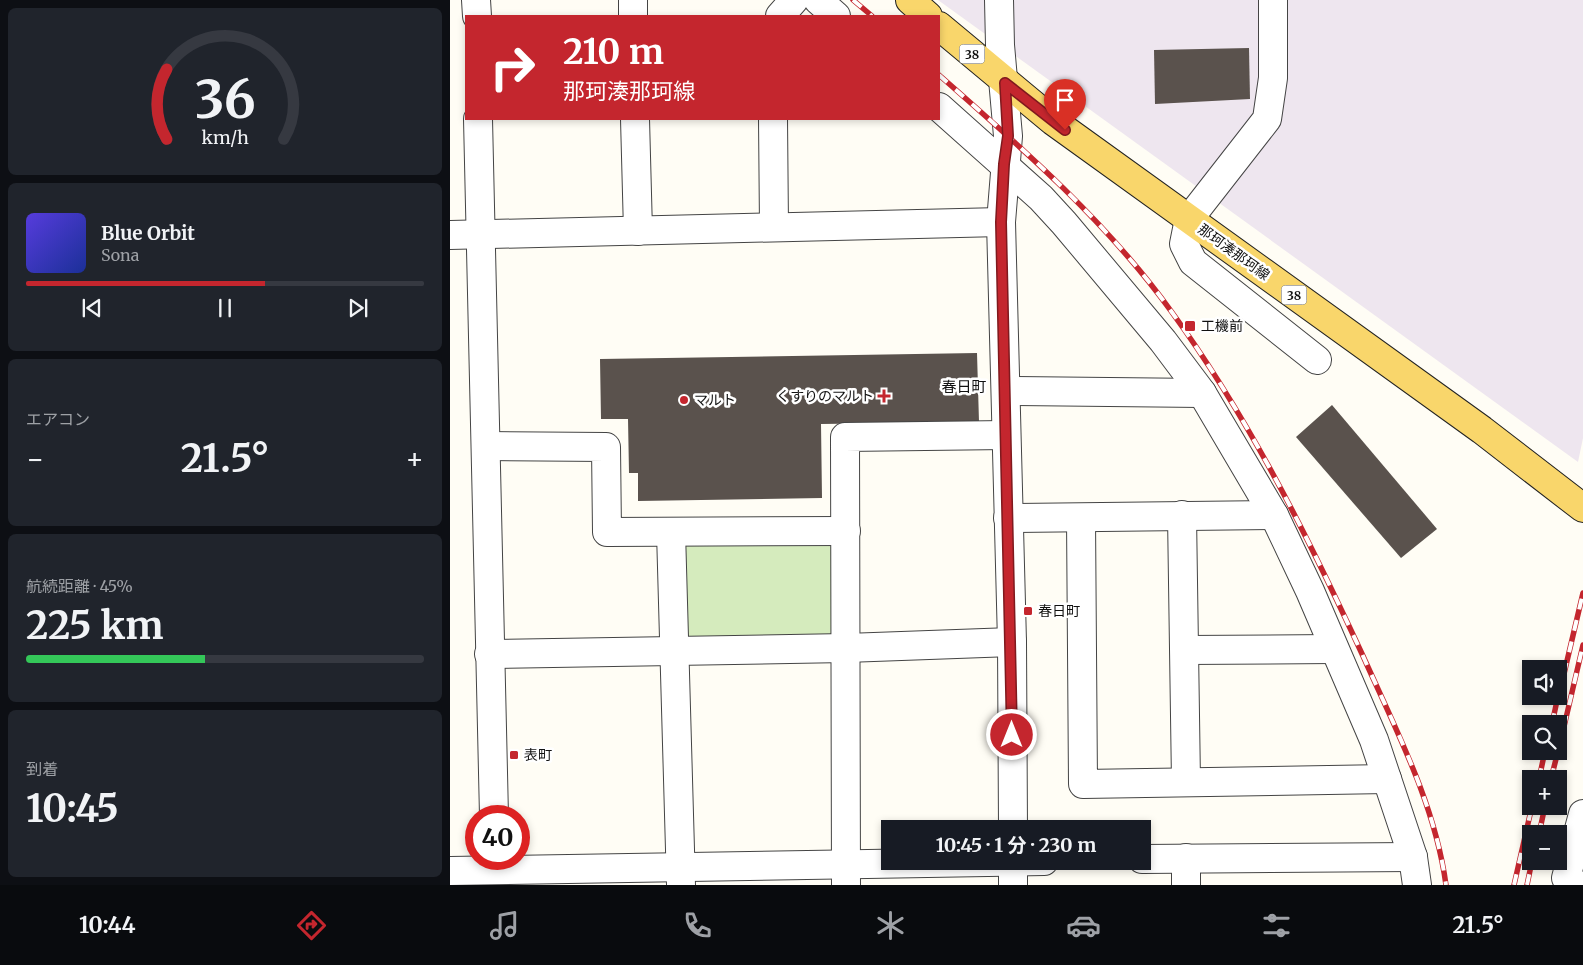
<!DOCTYPE html>
<html lang="ja">
<head>
<meta charset="utf-8">
<style>
	:root { --surface:#171b24; --page:#20242c; --text:#f1f3f6; --muted:#9ea1a6; --line:#363941; --accent:#c4262e }
	body { margin:0; font-family:Merriweather,"Noto Sans JP",serif; background:var(--page); color:var(--text); height:100vh; display:flex; flex-direction:column; font-size:19px; white-space:nowrap }
	* { box-sizing:border-box; margin:0 }
	p { font-size:16px; color:var(--muted) }
	.icon { flex:none; width:28px; height:28px; fill:none; stroke:currentColor; stroke-width:2; stroke-linecap:round; stroke-linejoin:round }
	.map { position:relative; flex:1; overflow:hidden }
	.details { display:flex; flex-direction:column; gap:8px; padding:8px; background:#0d0f14; width:450px }
	.details>* { flex:none }
	.guide { position:absolute; left:15px; top:15px; width:475px; height:105px; border-radius:0px; box-shadow:0 2px 8px #0003; background:#c4262e; color:#fff; overflow:hidden }
	.controls { position:absolute; left:1072px; top:660px; display:grid; gap:10px }
	.controls a { display:grid; place-items:center; width:45px; height:45px; border-radius:0px; background:var(--surface); box-shadow:0 2px 8px #0003; font-size:25px }
	.speed { position:absolute; left:15px; top:805px; display:flex; gap:10px; font-size:25px; font-weight:700; text-align:center }
	.speed>* { display:grid; place-content:center; width:65px; height:65px; border-radius:50%; background:var(--surface); box-shadow:0 2px 8px #0003; line-height:1 }
	.speed .limit { border:8px solid #d22; background:#fff; color:#111 }
	.pin { position:absolute; display:grid; place-items:center; width:42px; height:42px; color:#fff; margin:-51px -21px; border-radius:50% 50% 50% 0; rotate:-45deg; box-shadow:0 0 5px #0007 }
	.pin .icon { rotate:45deg }
	.me { position:absolute; width:55px; margin:-28px; rotate:0deg; stroke-linejoin:round; filter:drop-shadow(0 0 4px #0008) }
	.turn { display:flex; align-items:center; gap:18px; height:105px; padding:0 15px; font-size:22px }
	.turn .icon { width:65px; height:65px; stroke-width:2.5 }
	.turn b { display:block; font-size:35px; line-height:42px }
	.big { font-size:38px; font-weight:700; line-height:1.1 }
	.details .tile { flex:1; display:flex; flex-direction:column; justify-content:center; gap:8px; min-width:0; padding:0 18px; border-radius:8px; background:var(--page) }
	.details .dial { align-items:center; gap:0 }
	.dial svg { height:130px; overflow:visible; fill:none; stroke:var(--line); stroke-width:7; stroke-linecap:round; text-anchor:middle }
	.dial text { fill:var(--text); stroke:none }
	.song { display:flex; align-items:center; gap:15px }
	.cover { width:60px; height:60px; border-radius:8px; background:linear-gradient(135deg,hsl(250 70% 55%),hsl(230 70% 35%)) }
	.played { height:5px; border-radius:2px; background:linear-gradient(90deg,var(--accent) 60%,var(--line) 60%) }
	.keys { display:flex; justify-content:space-around; direction:ltr }
	.heat { display:flex; justify-content:space-between; align-items:center; font-size:28px; direction:ltr }
	.charge { height:8px; border-radius:4px; background:linear-gradient(90deg,#34c759 45%,var(--line) 0) }
	.trip { position:absolute; left:431px; top:820px; width:270px; height:50px; border-radius:0px; background:var(--surface); box-shadow:0 2px 8px #0003; font-weight:700; line-height:50px; text-align:center }
	.tab-bar { display:flex; height:80px; justify-content:space-around; align-items:center; background:#090b0e; color:var(--muted) }
	.tab-bar .icon { width:35px; height:35px }
	.tab-bar .on { color:var(--accent) }
	.tab-bar b { font-size:22px; color:var(--text) }
	main { display:flex; flex:1; min-height:0 }
	.map>svg:first-child { display:block }
	.industrial { fill:#eee6ef }
	.green { fill:#d5ebbd }
	.building { fill:#5a524d }
	.lines { fill:none; stroke-linecap:round; stroke-linejoin:round }
	.minor-casing { stroke:#444; stroke-width:30 }
	.major-casing { stroke:#222; stroke-width:30 }
	.minor { stroke:#fff; stroke-width:28 }
	.major { stroke:#f9d66b; stroke-width:28 }
	.rail-casing { stroke:#c4262e; stroke-width:5.5 }
	.rail { stroke:#fff; stroke-width:4; stroke-dasharray:11; stroke-linecap:butt }
	.route-casing { stroke:#7f191e; stroke-width:12 }
	.route { stroke:#c4262e; stroke-width:9 }
	.poi-dot { fill:#c4262e; stroke:#fff; stroke-width:2 }
	.labels { text-anchor:middle; dominant-baseline:central; stroke-width:5; stroke-linejoin:round; paint-order:stroke }
	.shield { fill:#fff; stroke:#585858; stroke-width:1 }
	.shield-label { font-size:12px; font-weight:bold; fill:#111 }
	.street-label { font-size:14px; fill:#111; stroke:#fff }
	.poi-label { font-size:14px; fill:#111; stroke:#fff; text-anchor:start }
	.neighbourhood-label { font-size:15px; fill:#111; stroke:#fff }
</style>
</head>
<body>
<main>
<section class="details">
<div class="tile dial"><svg viewBox="0 0 100 80">
<path d="M14 69A42 42 0 1 1 86 69"/>
<path d="M14 69A42 42 0 0 1 14 26" stroke="#c4262e"/>
<text x="50" y="56" font-size="32" font-weight="700">36</text>
<text x="50" y="72" font-size="11">km/h</text>
</svg></div>
<div class="tile">
<div class="song"><i class="cover"></i><div><b>Blue Orbit</b><p>Sona</p></div></div>
<div class="played"></div>
<div class="keys"><svg class="icon" aria-label="previous" viewBox="0 0 24 24"><path d="M18 5L8 12l10 7zM5 5v14"/></svg><svg class="icon" aria-label="pause" viewBox="0 0 24 24"><path d="M8 5v14M16 5v14"/></svg><svg class="icon" aria-label="next" viewBox="0 0 24 24"><path d="M6 5l10 7-10 7zM19 5v14"/></svg></div>
</div>
<div class="tile"><p>エアコン</p>
<div class="heat"><a>−</a><b class="big">21.5°</b><a>+</a></div>
</div>
<div class="tile"><p>航続距離 · 45%</p><b class="big">225 km</b><div class="charge"></div></div>
<div class="tile"><p>到着</p><b class="big">10:45</b></div>
</section>
<div class="map">
<svg width="1133" height="885" viewBox="0 0 1133 885">
	<rect width="100%" height="100%" fill="#fffdf5"/>
	<!-- industrial -->
	<polygon class="industrial" points="488,0 1133,0 1133,438 1128,462"/>
	<!-- green -->
	<polygon class="green" points="396,531 396,648 225,652 221,532"/>
	<!-- building -->
	<g class="building">
		<polygon points="799,48 800,99 705,104 704,50"/>
		<polygon points="527,353 529,422 371,424 372,498 188,501 188,473 179,473 178,419 151,419 150,359"/>
		<polygon points="882,405 987,529 951,558 846,437"/>
	</g>
	<g class="lines">
		<!-- minor casing -->
		<g class="minor-casing">
			<g id="minor">
				<polyline points="26,0 27,16"/>
				<polyline points="183,0 183,16"/>
				<polyline points="368,0 386,16"/>
				<polyline points="549,0 550,45 558,136 551,222 562,642 563,829"/>
				<polyline points="823,0 823,78 817,119 739,219 734,244 743,262 867,360"/>
				<polyline points="330,16 344,0"/>
				<polyline points="489,107 591,198 614,223 713,341 752,393 824,515 860,591 924,740 963,857 967,885"/>
				<polyline points="28,119 44,816"/>
				<polyline points="185,119 188,231"/>
				<polyline points="323,119 324,227"/>
				<polyline points="0,235 551,222"/>
				<polyline points="556,391 752,393"/>
				<polyline points="36,446 156,447 157,532 396,531"/>
				<polyline points="732,515 736,782"/>
				<polyline points="558,518 824,515"/>
				<polyline points="631,518 633,784 937,779"/>
				<polyline points="221,532 231,885"/>
				<polyline points="735,650 884,649"/>
				<polyline points="39,654 396,648 562,642"/>
				<polyline points="736,858 736,885"/>
				<polyline points="692,859 963,857"/>
				<polyline points="563,861 563,885"/>
				<polyline points="0,871 594,861"/>
				<polyline points="396,885 395,437 556,435"/>
				<polyline points="1128,885 1116,878 1133,814"/>
			</g>
		</g>
		<!-- major casing -->
		<g class="major-casing">
			<g id="major">
				<polyline points="460,0 478,16"/>
				<polyline points="489,26 603,121 1032,430 1133,508"/>
			</g>
		</g>
		<!-- minor -->
		<use href="#minor" class="minor"/>
		<!-- major -->
		<use href="#major" class="major"/>
		<!-- rail casing -->
		<g class="rail-casing">
			<g id="rail">
				<polyline points="403,0 422,16"/>
				<path d="M489,75c82,72 168,147 232,236 78,107 137,226 192,345 33,74 72,148 83,229"/>
				<polyline points="1109,695 1133,593"/>
				<polyline points="1102,724 1108,696"/>
				<polyline points="1109,748 1133,645"/>
				<polyline points="1089,779 1095,751"/>
				<polyline points="1101,779 1108,751"/>
				<polyline points="1089,834 1095,806"/>
				<polyline points="1064,885 1082,806"/>
				<polyline points="1077,885 1082,861"/>
			</g>
		</g>
		<!-- rail -->
		<use href="#rail" class="rail"/>
	</g>
	<g class="lines">
		<!-- route casing -->
		<g class="route-casing">
			<polyline id="route" points="562,735 551,222 554,164 558,136 555,83 615,130"/>
		</g>
		<!-- route -->
		<use href="#route" class="route"/>
	</g>
	<!-- markers -->
	<g class="poi-dot">
		<rect x="734" y="320" width="12" height="12" rx="2.5"/>
		<path d="M431.5 388.5h5v5h5v5h-5v5h-5v-5h-5v-5h5z"/>
		<circle cx="234" cy="400" r="5"/>
		<rect x="573" y="606" width="10" height="10" rx="2.5"/>
		<rect x="59" y="750" width="10" height="10" rx="2.5"/>
	</g>
	<g class="labels">
		<!-- shield labels -->
		<g class="shield">
			<rect x="509.5" y="44.5" width="25" height="19" rx="4"/>
			<rect x="831.5" y="285.5" width="25" height="19" rx="4"/>
		</g>
		<g class="shield-label">
			<text x="522" y="54">38</text>
			<text x="844" y="295">38</text>
		</g>
		<!-- street labels -->
		<g class="street-label">
			<text transform="translate(784 252) rotate(36)">那珂湊那珂線</text>
		</g>
		<!-- poi labels -->
		<g class="poi-label">
			<text x="751" y="326">工機前</text>
			<text x="424" y="396" text-anchor="end">くすりのマルト</text>
			<text x="244" y="400">マルト</text>
			<text x="588" y="611">春日町</text>
			<text x="74" y="755">表町</text>
		</g>
		<!-- neighbourhood labels -->
		<g class="neighbourhood-label">
			<text x="514" y="386">春日町</text>
		</g>
	</g>
</svg>
<div class="controls">
<a><svg class="icon" aria-label="sound" viewBox="0 0 24 24"><path d="M4 9h4l5-4v14l-5-4H4zM17 9q2 3 0 6"/></svg></a>
<a><svg class="icon" aria-label="search" viewBox="0 0 24 24"><circle cx="10" cy="10" r="6"/><path d="M15 15l6 6"/></svg></a>
<a>+</a>
<a>−</a>
</div>
<div class="speed"><div class="limit">40</div></div>
<div class="pin" style="left:615px;top:130px;background:#d93025"><svg class="icon" aria-label="arrive" viewBox="0 0 24 24"><path d="M6 21V4h12l-3 4 3 4H6"/></svg></div>
<svg class="me" style="left:562px;top:735px" viewBox="-20 -20 40 40"><circle r="17" fill="#c4262e" stroke="#fff" stroke-width="3"/><path d="M0-11L8 9 0 5-8 9z" fill="#fff"/></svg>
<div class="trip">10:45 · 1 分 · 230 m</div>
<div class="guide">
<div class="turn"><svg class="icon" aria-label="right" viewBox="0 0 24 24"><path d="M7 20v-9h11M14 6l5 5-5 5"/></svg><div><b>210 m</b>那珂湊那珂線</div></div>
</div>
</div>
</main>
<nav class="tab-bar">
<b>10:44</b>
<svg class="icon on" aria-label="directions" viewBox="0 0 24 24"><path d="M12 3l9 9-9 9-9-9zM9 14v-3h6M13 9l2 2-2 2"/></svg>
<svg class="icon" aria-label="music" viewBox="0 0 24 24"><path d="M9 18V5l10-2v13"/><circle cx="6" cy="18" r="3"/><circle cx="16" cy="16" r="3"/></svg>
<svg class="icon" aria-label="phone" viewBox="0 0 24 24"><path d="M5 4h4l2 5-3 2q2 4 5 5l2-3 5 2v4C11 20 4 13 5 4z"/></svg>
<svg class="icon" aria-label="climate" viewBox="0 0 24 24"><path d="M12 3v18M4 7l16 10M4 17L20 7"/></svg>
<svg class="icon" aria-label="car" viewBox="0 0 24 24"><path d="M5 17H2v-5l4-1 3-4h7l3 4 3 1v5h-3M9 17h6M6 11h13"/><circle cx="7" cy="17" r="2"/><circle cx="17" cy="17" r="2"/></svg>
<svg class="icon" aria-label="filters" viewBox="0 0 24 24"><path d="M4 7h16M4 17h16"/><circle cx="9" cy="7" r="2"/><circle cx="15" cy="17" r="2"/></svg>
<b>21.5°</b>
</nav>
</body>
</html>
